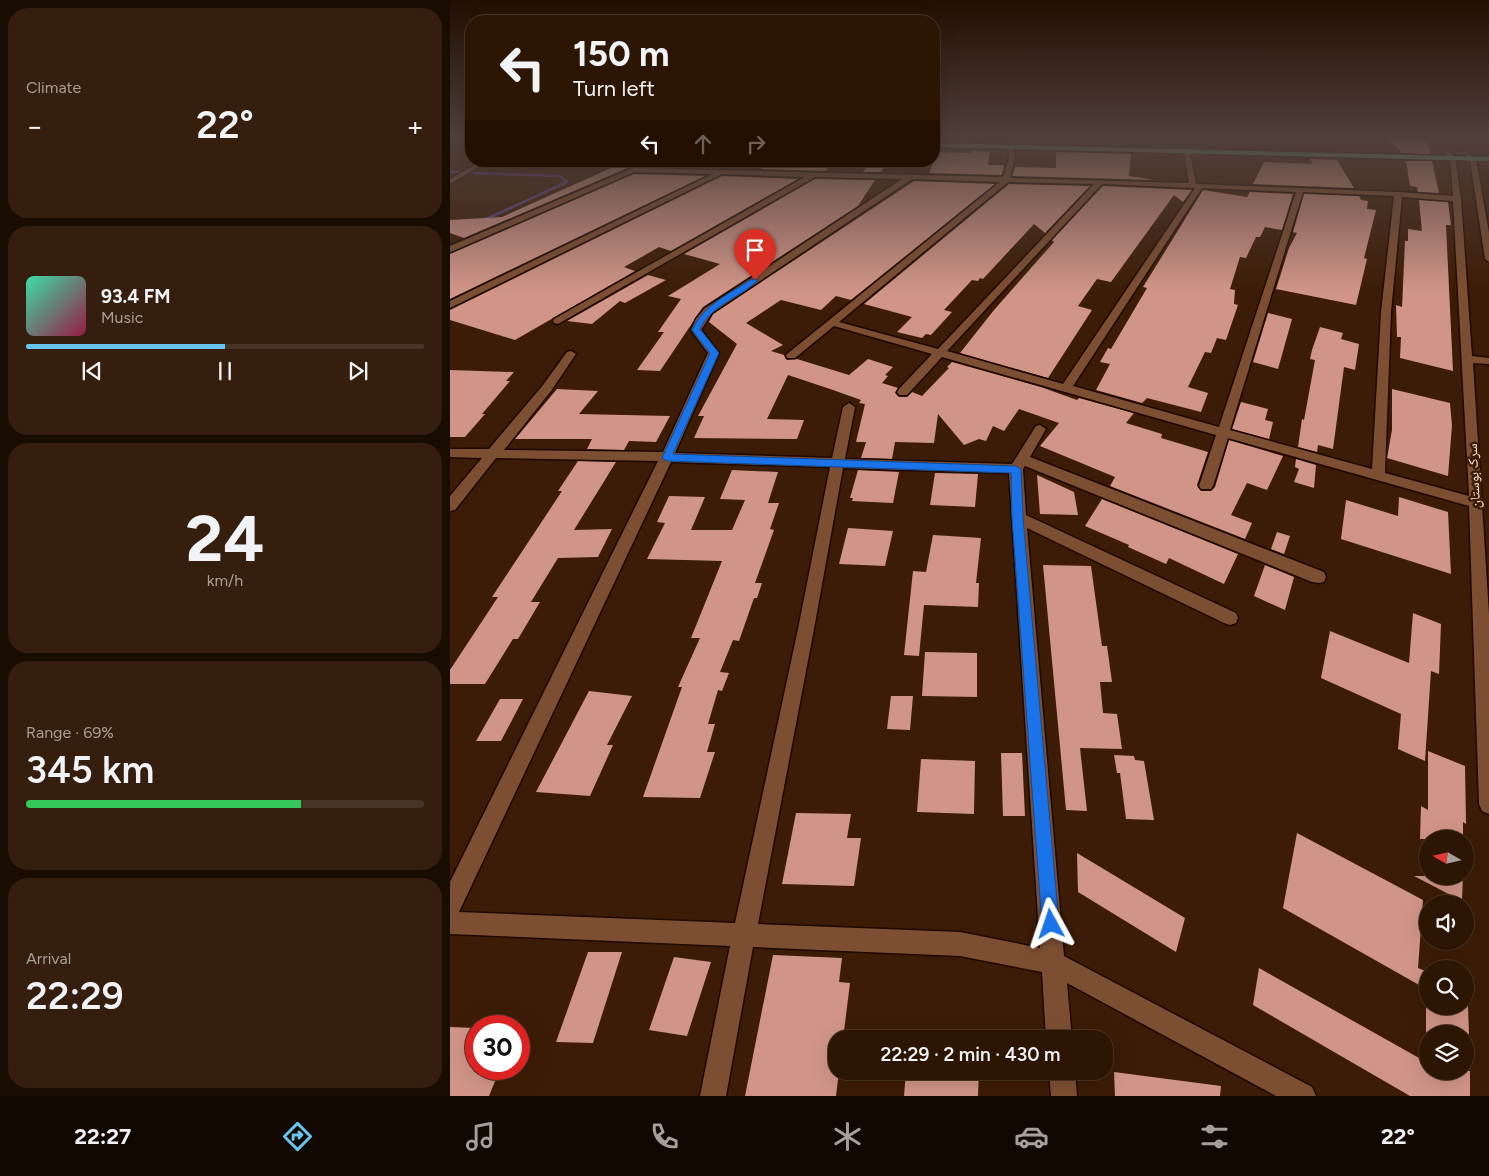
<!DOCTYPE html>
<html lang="en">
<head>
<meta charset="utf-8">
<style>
	:root { --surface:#2d1504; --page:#351e0e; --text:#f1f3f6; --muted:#a79f9a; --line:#483426; --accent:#68c4f0 }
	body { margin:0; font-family:Figtree,"Noto Naskh Arabic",sans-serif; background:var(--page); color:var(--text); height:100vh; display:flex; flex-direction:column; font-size:19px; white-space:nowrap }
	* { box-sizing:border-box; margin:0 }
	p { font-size:16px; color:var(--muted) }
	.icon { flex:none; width:28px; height:28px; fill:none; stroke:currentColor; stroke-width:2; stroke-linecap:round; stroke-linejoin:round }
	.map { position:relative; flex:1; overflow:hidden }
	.drawer { display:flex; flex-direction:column; gap:8px; padding:8px; background:#190c02; width:450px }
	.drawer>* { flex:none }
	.hud { position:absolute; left:15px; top:15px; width:475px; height:152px; border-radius:20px; box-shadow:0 5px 20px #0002,0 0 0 1px var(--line); background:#2d1504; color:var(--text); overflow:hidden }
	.needle { width:32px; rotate:279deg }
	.controls { position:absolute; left:969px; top:830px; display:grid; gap:10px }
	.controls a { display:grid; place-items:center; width:55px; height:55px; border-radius:50%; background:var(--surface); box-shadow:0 5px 20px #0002,0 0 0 1px var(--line); font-size:25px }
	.speed { position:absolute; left:15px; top:1015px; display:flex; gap:10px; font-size:25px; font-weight:700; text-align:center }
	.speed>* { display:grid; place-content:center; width:65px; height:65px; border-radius:50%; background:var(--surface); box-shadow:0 5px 20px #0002,0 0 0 1px var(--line); line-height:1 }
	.speed .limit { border:8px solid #d22; background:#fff; color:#111 }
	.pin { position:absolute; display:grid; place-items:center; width:42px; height:42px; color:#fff; margin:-51px -21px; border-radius:50% 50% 50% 0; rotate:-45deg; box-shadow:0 0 5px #0007 }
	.pin .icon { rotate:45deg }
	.me { position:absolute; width:55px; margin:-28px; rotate:355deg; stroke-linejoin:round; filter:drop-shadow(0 0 4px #0008) }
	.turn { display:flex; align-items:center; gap:18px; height:105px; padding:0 25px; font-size:22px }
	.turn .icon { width:65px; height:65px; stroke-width:2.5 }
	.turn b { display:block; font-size:35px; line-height:42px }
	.lanes { display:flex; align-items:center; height:48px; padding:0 25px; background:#0003; justify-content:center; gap:25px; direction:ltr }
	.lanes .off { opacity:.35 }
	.big { font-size:38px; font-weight:600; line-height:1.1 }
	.drawer .tile { flex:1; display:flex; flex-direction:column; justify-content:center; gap:8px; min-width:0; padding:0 18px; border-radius:20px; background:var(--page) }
	.drawer .dial { align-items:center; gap:0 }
	.dial b { font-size:65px; line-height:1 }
	.song { display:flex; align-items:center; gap:15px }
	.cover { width:60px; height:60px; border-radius:8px; background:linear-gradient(135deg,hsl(160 70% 55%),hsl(340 70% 35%)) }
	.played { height:5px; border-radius:2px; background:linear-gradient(90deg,var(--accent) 50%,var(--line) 50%) }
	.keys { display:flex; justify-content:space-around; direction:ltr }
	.heat { display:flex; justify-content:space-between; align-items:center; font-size:28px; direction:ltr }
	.charge { height:8px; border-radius:4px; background:linear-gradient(90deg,#34c759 69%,var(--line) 0) }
	.trip { position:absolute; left:378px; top:1030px; width:285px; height:50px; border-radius:20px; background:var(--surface); box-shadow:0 5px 20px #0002,0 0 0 1px var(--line); font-weight:600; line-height:50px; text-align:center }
	.tabs { display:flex; height:80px; justify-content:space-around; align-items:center; background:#120802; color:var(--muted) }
	.tabs .icon { width:35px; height:35px }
	.tabs .active { color:var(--accent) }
	.tabs b { font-size:22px; color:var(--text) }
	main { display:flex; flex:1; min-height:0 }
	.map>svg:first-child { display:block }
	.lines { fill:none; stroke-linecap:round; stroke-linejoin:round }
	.stream { stroke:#594695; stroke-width:2.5 }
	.building { fill:#d19588 }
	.minor-casing { stroke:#1e0800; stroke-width:3 }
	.highway-casing { stroke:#1e0800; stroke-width:3 }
	.minor { fill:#7d4f32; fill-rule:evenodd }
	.highway { fill:#60c4a7; fill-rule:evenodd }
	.route { fill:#1a73e8; stroke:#114b97 }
	.labels { text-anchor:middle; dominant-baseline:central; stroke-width:5; stroke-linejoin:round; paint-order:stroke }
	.street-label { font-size:14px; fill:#fbe5d8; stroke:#3c1c06 }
</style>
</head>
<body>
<main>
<section class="drawer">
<div class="tile"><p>Climate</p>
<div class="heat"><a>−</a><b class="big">22°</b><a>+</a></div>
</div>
<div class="tile">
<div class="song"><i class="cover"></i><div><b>93.4 FM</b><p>Music</p></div></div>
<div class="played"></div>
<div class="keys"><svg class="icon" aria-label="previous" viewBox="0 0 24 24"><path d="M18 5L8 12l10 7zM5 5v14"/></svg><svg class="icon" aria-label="pause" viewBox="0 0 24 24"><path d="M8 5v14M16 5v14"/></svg><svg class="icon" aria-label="next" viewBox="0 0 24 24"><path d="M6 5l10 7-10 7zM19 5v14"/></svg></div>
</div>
<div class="tile dial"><b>24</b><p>km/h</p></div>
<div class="tile"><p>Range · 69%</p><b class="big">345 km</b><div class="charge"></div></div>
<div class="tile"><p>Arrival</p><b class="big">22:29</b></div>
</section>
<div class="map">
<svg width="1039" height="1096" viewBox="0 0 1039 1096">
	<rect width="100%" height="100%" fill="#3c1c06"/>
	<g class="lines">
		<!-- stream -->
		<g class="stream">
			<polyline points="0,172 10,172"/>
			<polyline points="19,173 110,176 117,182 34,220"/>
		</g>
	</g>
	<!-- building -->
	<g class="building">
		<polygon points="937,138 977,139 980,154 952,153"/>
		<polygon points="521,151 540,152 538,165 554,165 552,175 479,173 484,161 484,152 520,153"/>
		<polygon points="606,152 681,154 679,176 704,180 562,176 565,167 606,168"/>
		<polygon points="860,159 887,160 904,188 803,184 814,162 863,164"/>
		<polygon points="171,161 274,161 266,168 182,166 14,238 0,233 0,220 52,217 161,168"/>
		<polygon points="318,161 383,161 376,171 311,169"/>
		<polygon points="421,161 438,161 431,172 413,172"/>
		<polygon points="956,161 982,161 989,193 968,192 967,187 960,186"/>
		<polygon points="184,174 255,176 0,299 0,254"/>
		<polygon points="272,176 348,179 221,251 209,247 174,267 185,271 65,340 0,320 0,310"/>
		<polygon points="365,179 425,180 408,206 253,307 210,371 187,370 214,332 208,332 231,299 218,296 270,264 234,254"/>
		<polygon points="464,181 545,184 401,300 386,296 371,310 331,300 296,323 333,345 321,351 334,355 337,360 347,359 399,375 418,359 443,367 435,375 438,376 432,383 448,388 445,393 449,397 457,397 462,392 472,396 499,368 497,367 502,362 591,387 627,400 629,398 684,413 676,423 712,434 711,438 758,452 747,485 751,491 761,491 765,487 779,440 833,456 817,490 797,483 781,515 802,523 795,539 660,486 665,477 590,446 609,423 569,409 554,431 543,426 536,441 529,439 514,445 488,414 484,443 445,442 442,459 411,458 416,442 406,442 415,404 409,403 411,400 383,390 338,375 317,419 354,420 347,439 244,438 254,416 248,416 287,344 259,322 263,314"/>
		<polygon points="559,184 640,186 595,233 584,224 533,279 530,278 528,281 522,280 494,310 502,312 481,335 476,334 472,338 447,332 462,317 414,304"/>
		<polygon points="653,186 742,190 733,202 724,195 661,282 647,279 628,306 642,310 598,378 510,353 544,310 604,242 602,240"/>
		<polygon points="753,190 797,197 800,192 843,194 832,230 815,227 810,237 806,237 796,258 790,257 780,289 785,290 784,304 788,305 776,340 767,338 761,353 755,352 738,387 758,393 751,412 697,398 692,403 646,390 660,364 650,362 658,348 661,349 697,288 693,287"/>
		<polygon points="854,194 909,196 911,200 918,201 917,209 926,210 914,258 917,259 906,305 826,289 839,248 847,233 843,232"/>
		<polygon points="969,200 998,202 1001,225 996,225 1003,371 950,358 951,337 947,337 946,305 952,307 955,241 958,241 958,229 972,231"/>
		<polygon points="198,275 216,280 175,303 170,301 142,324 117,321"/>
		<polygon points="818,313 842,319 828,369 803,362"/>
		<polygon points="870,327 893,333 891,339 909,344 905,370 894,367 883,449 868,445 867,452 848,447 852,419 854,420 865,360 860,359 862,350"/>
		<polygon points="0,370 64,372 56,381 60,381 32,414 35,414 15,437 0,437"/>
		<polygon points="107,389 148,391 129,414 220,416 206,442 179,441 174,450 137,449 142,439 65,439"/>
		<polygon points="942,389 1000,403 1002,426 998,476 937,458 942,430"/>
		<polygon points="791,402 818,409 815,420 823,422 819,439 782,429"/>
		<polygon points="846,459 866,465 864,488 844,482 849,469 845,467"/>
		<polygon points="128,461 166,462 124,530 162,529 148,557 108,558 81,602 90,602 68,639 63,639 35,684 0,684 0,670 48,597 42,597 112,491 108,491"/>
		<polygon points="282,470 328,472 318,503 329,503 320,529 324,530 305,583 312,583 307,598 304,598 289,641 283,640 270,672 279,673 272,691 268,690 258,724 265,724 257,752 265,752 250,798 193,797 232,687 228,687 250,638 241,638 272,561 197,559 215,523 207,522 219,496 255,497 241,530 282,530 295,500 270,499"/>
		<polygon points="408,470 449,472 443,503 402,501 403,498 400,498"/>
		<polygon points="485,473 528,474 525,507 480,505"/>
		<polygon points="587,475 624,492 628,515 590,514"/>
		<polygon points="949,497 998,512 1001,574 891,539 896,500 948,516"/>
		<polygon points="652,499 788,554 774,584 719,558 716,564 678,547 679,545 635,526"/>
		<polygon points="398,528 443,531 435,566 389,564"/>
		<polygon points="827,532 840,536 834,554 821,549"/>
		<polygon points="483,535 531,538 526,583 529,583 528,607 474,605 469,656 454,655 463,571 476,572"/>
		<polygon points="593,565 641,566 652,646 657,646 662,682 650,682 653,713 667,714 672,749 630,748 637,811 616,810"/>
		<polygon points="815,565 844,577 835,610 804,596"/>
		<polygon points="963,613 991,624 989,674 981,671 975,761 948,749 951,714 871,678 880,631 959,663"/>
		<polygon points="475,652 527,653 527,697 472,696"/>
		<polygon points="139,691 182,696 157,745 163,745 140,796 86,792"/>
		<polygon points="441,696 463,696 460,730 437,729"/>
		<polygon points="50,699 73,699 51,741 26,741"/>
		<polygon points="978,751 1015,766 1016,824 1013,822 1013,839 970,839 971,806 978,810"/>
		<polygon points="551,753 572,753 575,816 553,816"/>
		<polygon points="664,755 684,756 685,760 694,761 704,820 676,819 670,773 667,773"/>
		<polygon points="471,759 525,761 524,814 467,812"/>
		<polygon points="346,813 401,814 397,838 411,838 404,886 332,884"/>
		<polygon points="847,833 973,900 968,968 978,972 978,990 833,908"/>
		<polygon points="627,853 735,918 726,952 628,892"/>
		<polygon points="964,876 1013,876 1012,901"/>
		<polygon points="138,952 172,952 143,1043 106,1042"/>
		<polygon points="323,955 392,958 389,982 400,983 393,1039 386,1039 386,1071 389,1071 386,1096 295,1096"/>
		<polygon points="224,957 261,962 237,1036 199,1030"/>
		<polygon points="809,968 978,1063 978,1071 1020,1071 1020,1096 960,1096 803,1005"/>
		<polygon points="976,1006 1018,1006 1019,1034 976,1034"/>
		<polygon points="0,1027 26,1028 26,1069 50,1069 39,1096 0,1096"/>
		<polygon points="456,1071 529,1071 528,1096 454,1096"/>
		<polygon points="664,1072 771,1086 770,1096 665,1096"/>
	</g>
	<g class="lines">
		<!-- minor casing -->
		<g class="minor-casing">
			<g id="minor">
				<polygon points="528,138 534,138 534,139 531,141"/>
				<polygon points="707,138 713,138 713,144 709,144"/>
				<path d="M560,145l3,2 2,11 -5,20 179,5 -5,-31 3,-2 3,2 6,32 202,8 55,4 -3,-37 -7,-7 5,-1 7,6 6,42 11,157 17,2v6l-16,-1 16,251v200l-7,-3 -3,-7 -10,-298 -241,-68 -15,48 -2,3h-10l-2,-3 17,-51 -274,-78 -35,38h-8l-2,-3 2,-3 33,-35 -98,-28 -39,32h-8l-1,-2 1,-2 213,-172 -88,-3 -200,134 -11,17 18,23 -44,100 157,5 11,-51 6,-4 6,4 -10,52 167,5 24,-38 4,-1 6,4 -16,28 294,115 2,5 -2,5 -6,1 -6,-1 -287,-116 -2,3 3,46 210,98 2,5 -2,5 -6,2 -6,-2 -197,-95 37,428 248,131 4,9h-40l-209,-113 5,56h-26l-4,-67 -82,-16 -207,-9 -27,149h-26l30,-150 -280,-12v-52l208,-421 -162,-3 -41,52 -5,1v-15l32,-38 -32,-1v-8h39l54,-64 24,-33 4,-1 5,3 -25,37 -47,59 159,2 45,-99 -17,-23 5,-11 8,-10 198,-130 -87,-2 -257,147 -4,-1 -1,-2 1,-2 251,-142 -83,-3 -272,134v-7l263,-127 -79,-2 -181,79 -3,1v-6l183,-78 370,9 6,-19 -2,-11zM558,182l86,2 -156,165 -99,-27zM652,184l93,4 -132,196 -116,-33zM752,188l94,4 -77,235 -146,-41zM853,192l91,4 -13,116 -9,157 -142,-39zM952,197l51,4 16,295 -84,-23 6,-161zM221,462l159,5 -32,162 -63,294 -276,-11zM393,468l166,5 31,475 -80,-16 -202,-8 56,-295z"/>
				<polygon points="1015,151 1026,159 1039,233 1039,262 1035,259 1020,160 1012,153"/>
				<polygon points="31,161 39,161 0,184 0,179"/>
				<polygon points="599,1071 625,1071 627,1096 601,1096"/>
			</g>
		</g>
		<!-- highway casing -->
		<g class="highway-casing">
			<polygon id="highway" points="484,143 1039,157 1039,161 484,147"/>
		</g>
		<!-- minor -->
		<use href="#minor" class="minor"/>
		<!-- highway -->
		<use href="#highway" class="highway"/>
	</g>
	<!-- sky -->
	<linearGradient id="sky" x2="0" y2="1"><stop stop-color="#210f03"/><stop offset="0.47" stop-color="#50403b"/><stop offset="1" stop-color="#50403b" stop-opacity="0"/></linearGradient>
	<rect width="1039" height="292" fill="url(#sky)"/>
	<!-- route -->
	<path class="route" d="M302,279l6,1c-18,18 -47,25 -58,49l19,24 -46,101 343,12 5,3 2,49 36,406 -2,7 -6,2 -7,-2 -2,-7 -30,-406 -1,-45 -344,-12 -5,-3 48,-105 -18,-23c11,-25 39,-37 60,-51z"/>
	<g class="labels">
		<!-- street labels -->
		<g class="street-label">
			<text transform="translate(1024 476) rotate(-93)">سرک بوستان</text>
		</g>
	</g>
</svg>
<div class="controls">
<a><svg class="needle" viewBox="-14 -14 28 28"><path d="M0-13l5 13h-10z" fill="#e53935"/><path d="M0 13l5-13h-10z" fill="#a79f9a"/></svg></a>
<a><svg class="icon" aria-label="sound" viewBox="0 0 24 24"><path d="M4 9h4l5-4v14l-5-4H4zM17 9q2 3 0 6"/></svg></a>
<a><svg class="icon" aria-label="search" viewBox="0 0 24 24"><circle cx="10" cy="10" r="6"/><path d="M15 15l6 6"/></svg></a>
<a><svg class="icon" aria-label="layers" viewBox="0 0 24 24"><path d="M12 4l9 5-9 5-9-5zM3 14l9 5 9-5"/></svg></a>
</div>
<div class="speed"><div class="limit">30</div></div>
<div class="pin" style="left:305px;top:280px;background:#d93025"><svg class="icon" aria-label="arrive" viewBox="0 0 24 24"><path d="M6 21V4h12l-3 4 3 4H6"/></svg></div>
<svg class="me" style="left:601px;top:924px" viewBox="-20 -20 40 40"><path d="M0-17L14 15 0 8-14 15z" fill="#1a73e8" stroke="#fff" stroke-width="4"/></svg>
<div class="trip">22:29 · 2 min · 430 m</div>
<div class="hud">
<div class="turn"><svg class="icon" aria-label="left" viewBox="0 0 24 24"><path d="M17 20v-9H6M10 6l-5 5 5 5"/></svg><div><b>150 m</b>Turn left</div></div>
<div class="lanes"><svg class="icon" aria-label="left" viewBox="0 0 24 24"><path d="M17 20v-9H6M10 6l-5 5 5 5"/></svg><svg class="icon off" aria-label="ahead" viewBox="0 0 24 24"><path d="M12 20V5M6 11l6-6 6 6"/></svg><svg class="icon off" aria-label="right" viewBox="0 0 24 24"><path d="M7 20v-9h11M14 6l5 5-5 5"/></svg></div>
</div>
</div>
</main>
<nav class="tabs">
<b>22:27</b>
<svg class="icon active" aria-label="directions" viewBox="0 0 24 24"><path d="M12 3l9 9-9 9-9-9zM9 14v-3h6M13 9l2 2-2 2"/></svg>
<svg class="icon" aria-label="music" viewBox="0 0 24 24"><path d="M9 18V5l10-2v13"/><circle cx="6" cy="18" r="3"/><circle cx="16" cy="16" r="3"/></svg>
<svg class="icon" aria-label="phone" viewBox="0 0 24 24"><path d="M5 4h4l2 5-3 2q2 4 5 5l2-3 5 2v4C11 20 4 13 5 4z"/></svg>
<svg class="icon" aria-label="climate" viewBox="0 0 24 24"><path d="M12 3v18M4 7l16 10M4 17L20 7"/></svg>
<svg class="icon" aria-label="car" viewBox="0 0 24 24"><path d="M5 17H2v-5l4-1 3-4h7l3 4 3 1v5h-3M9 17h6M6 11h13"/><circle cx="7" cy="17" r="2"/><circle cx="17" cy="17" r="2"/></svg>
<svg class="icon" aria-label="filters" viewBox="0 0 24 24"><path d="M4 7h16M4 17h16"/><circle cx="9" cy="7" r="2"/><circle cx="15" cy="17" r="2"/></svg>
<b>22°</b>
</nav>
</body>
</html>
